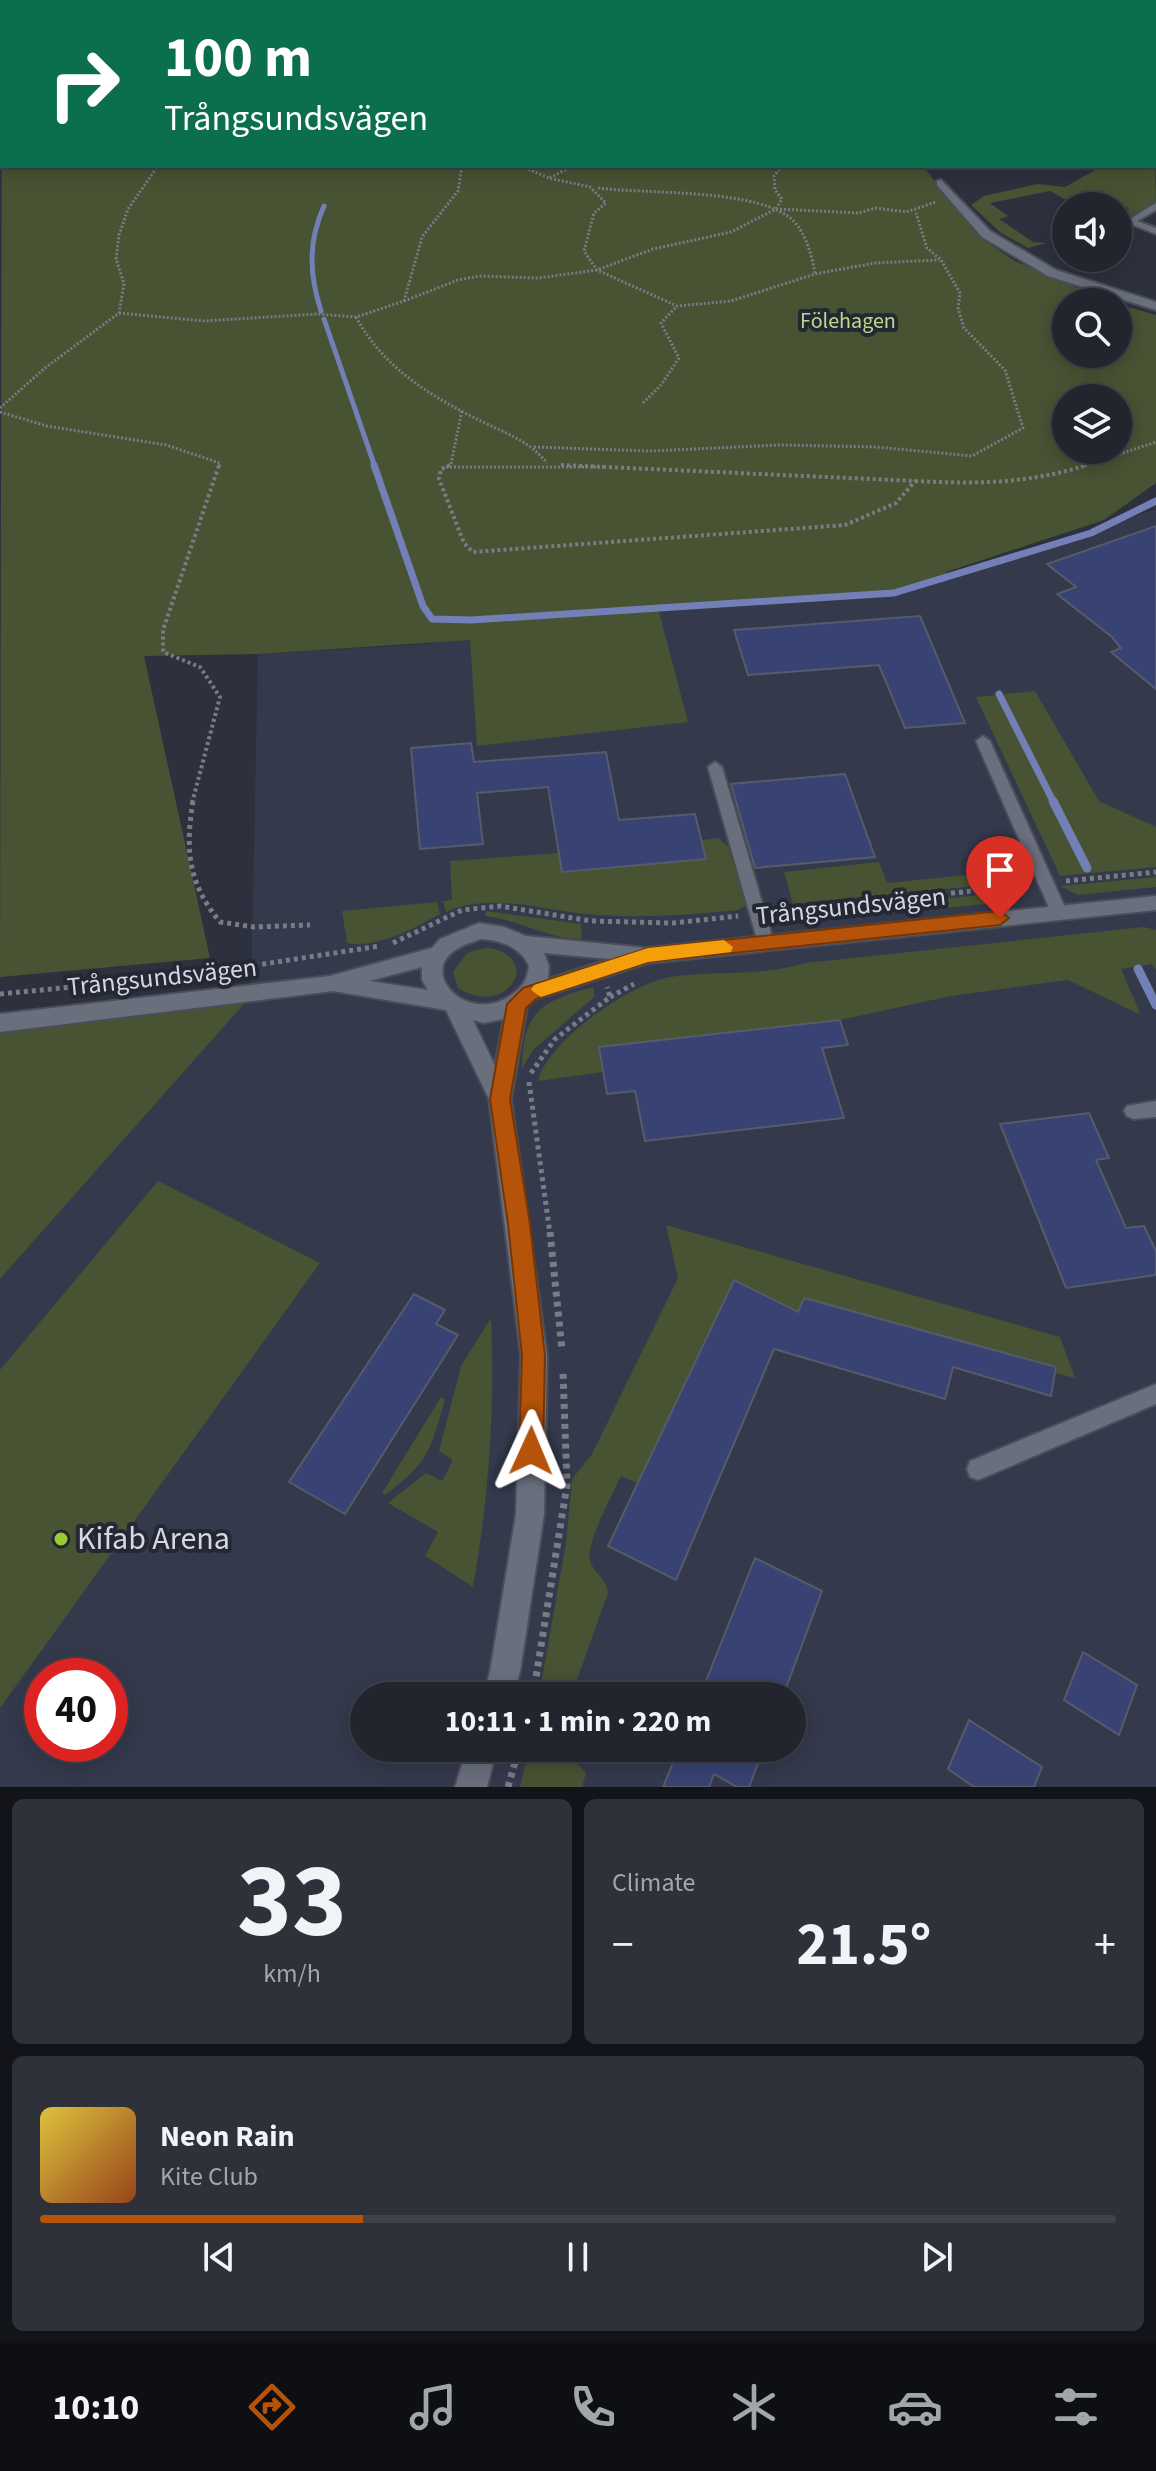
<!DOCTYPE html>
<html lang="en">
<head>
<meta charset="utf-8">
<style>
	:root { --surface:#22252e; --page:#2e313a; --text:#f1f3f6; --muted:#a2a5aa; --line:#3f424a; --accent:#b45309 }
	body { margin:0; font-family:"Source Sans 3",sans-serif; background:var(--page); color:var(--text); height:100vh; display:flex; flex-direction:column; font-size:30px; white-space:nowrap }
	* { box-sizing:border-box; margin:0 }
	p { font-size:26px; color:var(--muted) }
	.icon { flex:none; width:44px; height:44px; fill:none; stroke:currentColor; stroke-width:2; stroke-linecap:round; stroke-linejoin:round }
	.map { position:relative; height:1787px; overflow:hidden }
	.side { display:flex; flex-direction:column; gap:12px; padding:12px; background:#131419; flex:1 }
	.side>* { flex:none }
	.guide { position:absolute; left:0px; top:0px; width:1156px; height:168px; box-shadow:0 4px 20px #0003,0 0 0 2px var(--line); background:#0b6e4f; color:#fff; overflow:hidden }
	.tools { position:absolute; left:1052px; top:192px; display:grid; gap:16px }
	.tools a { display:grid; place-items:center; width:80px; height:80px; border-radius:50%; background:var(--surface); box-shadow:0 4px 20px #0003,0 0 0 2px var(--line); font-size:40px }
	.speed { position:absolute; left:24px; top:1658px; display:flex; gap:16px; font-size:40px; font-weight:700; text-align:center }
	.speed>* { display:grid; place-content:center; width:104px; height:104px; border-radius:50%; background:var(--surface); box-shadow:0 4px 20px #0003,0 0 0 2px var(--line); line-height:1 }
	.speed .limit { border:12px solid #d22; background:#fff; color:#111 }
	.pin { position:absolute; display:grid; place-items:center; width:68px; height:68px; color:#fff; margin:-82px -34px; border-radius:50% 50% 50% 0; rotate:-45deg; box-shadow:0 0 8px #0007 }
	.pin .icon { rotate:45deg }
	.me { position:absolute; width:88px; margin:-44px; rotate:1deg; stroke-linejoin:round; filter:drop-shadow(0 0 6px #0008) }
	.turn { display:flex; align-items:center; gap:28px; height:168px; padding:0 32px; font-size:36px }
	.turn .icon { width:104px; height:104px; stroke-width:2.5 }
	.turn b { display:block; font-size:56px; line-height:68px }
	.big { font-size:60px; font-weight:700; line-height:1.1 }
	.side .tile { flex:1; display:flex; flex-direction:column; justify-content:center; gap:12px; min-width:0; padding:0 28px; border-radius:12px; background:var(--page) }
	.side .dial { align-items:center; gap:0 }
	.dial b { font-size:104px; line-height:1 }
	.song { display:flex; align-items:center; gap:24px }
	.cover { width:96px; height:96px; border-radius:12px; background:linear-gradient(135deg,hsl(50 70% 55%),hsl(20 70% 35%)) }
	.played { height:8px; border-radius:4px; background:linear-gradient(90deg,var(--accent) 30%,var(--line) 30%) }
	.keys { display:flex; justify-content:space-around; direction:ltr }
	.heat { display:flex; justify-content:space-between; align-items:center; font-size:44px; direction:ltr }
	.side .tiles { flex:1; display:grid; gap:12px; grid-template-columns:1fr 1fr }
	.tile:last-child { grid-column:span 2 }
	.trip { position:absolute; left:350px; top:1682px; width:456px; height:80px; border-radius:40px; background:var(--surface); box-shadow:0 4px 20px #0003,0 0 0 2px var(--line); font-weight:700; line-height:80px; text-align:center }
	.tab-bar { display:flex; height:128px; justify-content:space-around; align-items:center; background:#0e0f12; color:var(--muted) }
	.tab-bar .icon { width:56px; height:56px }
	.tab-bar .active { color:var(--accent) }
	.tab-bar b { font-size:36px; color:var(--text) }
	.map>svg:first-child { display:block }
	.built { fill:#34394c; fill-rule:evenodd }
	.green { fill:#475333; fill-rule:evenodd }
	.lines { fill:none; stroke-linecap:round; stroke-linejoin:round }
	.stream-far2 { stroke:#7280b7; stroke-width:5 }
	.stream-far1 { stroke:#7280b7; stroke-width:7 }
	.stream { stroke:#7280b7; stroke-width:9 }
	.building { fill:#384374; stroke:#575b69; stroke-width:2 }
	.lane-casing { stroke:#4b4e59; stroke-width:4 }
	.street-casing { stroke:#4b4e59; stroke-width:4 }
	.secondary-casing { stroke:#4b4e59; stroke-width:4 }
	.primary-casing { stroke:#4b4e59; stroke-width:4 }
	.highway-casing { stroke:#4b4e59; stroke-width:4 }
	.path-far3 { stroke:#787c86; stroke-width:3; stroke-dasharray:2 2; stroke-linecap:butt }
	.path-far2 { stroke:#787c86; stroke-width:4; stroke-dasharray:3 3; stroke-linecap:butt }
	.path-far1 { stroke:#787c86; stroke-width:5; stroke-dasharray:4 4; stroke-linecap:butt }
	.path { stroke:#787c86; stroke-width:7; stroke-dasharray:5 5; stroke-linecap:butt }
	.lane { fill:#6a6f7e; fill-rule:evenodd }
	.street { fill:#6a6f7e; fill-rule:evenodd }
	.secondary { fill:#6a6f7e; fill-rule:evenodd }
	.primary { fill:#879a75; fill-rule:evenodd }
	.highway { fill:#9bb66f; fill-rule:evenodd }
	.route { fill:#b45309; stroke:#753606; stroke-width:2 }
	.slow { fill:#f59e0b }
	.poi-dot { fill:#9cca31; stroke:#242734; stroke-width:3 }
	.labels { text-anchor:middle; dominant-baseline:central; stroke-width:8; stroke-linejoin:round; paint-order:stroke }
	.far-park-label { font-size:22px; fill:#bbda86; stroke:#242734 }
	.street-label { font-size:26px; fill:#d5d8e0; stroke:#242734 }
	.near-poi-label { font-size:32px; fill:#d5d8e0; stroke:#242734; text-anchor:start }
</style>
</head>
<body>
<div class="map">
<svg width="1156" height="1787" viewBox="0 0 1156 1787">
	<rect width="100%" height="100%" fill="#2d313e"/>
	<!-- built -->
	<path class="built" d="M1156,509v1278h-1156v-508l251,-283 7,-342 173,-10 1,-25 462,-26zM42,1676h68v68h-68zM364,1696h428v52h-428z"/>
	<!-- green -->
	<g class="green">
		<polygon points="12,0 591,0 8,2"/>
		<polygon points="765,0 1152,0 1153,2 779,2"/>
		<path d="M2,5v161h921l56,71 36,24 95,41h-44v52h52v-50l38,11v168l-52,37 -158,52 3,6c-88,28 -199,24 -291,30l30,114 -211,24 -7,-106 -212,14 -114,2 66,302 -210,19zM1066,398h52v52h-52z"/>
		<polygon points="1154,100 1156,202 1118,223 1118,215 1129,208 1090,195 1072,203 1050,191 990,203 1008,216 999,219 1033,242 1047,243 1028,248 1001,233 971,205 984,196 1037,184 1065,187 1102,166 1154,166"/>
		<polygon points="1035,691 1099,801 1156,827 1156,867 1060,876 976,697"/>
		<path d="M718,838l10,8 18,59 -8,5c-47,5 -93,8 -141,5 -49,-3 -104,-24 -151,-3l-3,-11 9,-1 -2,-39 108,-8 4,19 144,-13 -4,-19z"/>
		<polygon points="879,862 887,883 1016,870 1016,882 793,904 784,872"/>
		<polygon points="1156,877 1156,887 1078,895 1060,886"/>
		<polygon points="1018,891 1017,896 1005,902 806,922 796,918 797,914"/>
		<path d="M437,902l3,12c-26,14 -62,35 -93,29l-5,-32z"/>
		<path d="M486,911l95,13 1,15c-34,0 -62,-19 -97,-23z"/>
		<path d="M1144,927l12,3v40l-4,-6 -31,5 20,46 -73,-35 -117,16 -111,24 -241,27 4,25 -65,9c10,-41 92,-97 132,-104 45,-7 91,0 135,-14z"/>
		<path d="M485,948c17,1 30,7 32,26 -9,26 -38,28 -59,14l-5,-16 14,-19z"/>
		<path d="M594,987v10l-61,53 -11,19c0,-57 20,-69 72,-82z"/>
		<polygon points="251,996 0,1279 0,1023"/>
		<polygon points="158,1181 320,1263 0,1708 0,1370"/>
		<path d="M666,1225l394,112 15,41 -20,-5 1,-6 -252,-68 -6,13 -64,-31 -97,202 -16,-7c-8,18 -35,66 -31,84 3,13 17,18 18,33l-37,103h-32l27,-153 6,-64 20,-25 86,-176z"/>
		<path d="M491,1318c4,91 -2,179 -18,269l-48,-31 13,-24 -50,-29 38,-30 16,8 11,-21 -14,-9 22,-85z"/>
		<path d="M441,1397l4,3c-15,51 -16,62 -60,95l-3,-2z"/>
		<polygon points="529,1748 563,1748 586,1773 582,1787 520,1787"/>
	</g>
	<g class="lines">
		<!-- stream-far2 -->
		<g class="stream-far2">
			<path d="M321,311c-12,-38 -13,-69 3,-105"/>
			<polyline points="324,319 375,467"/>
		</g>
		<!-- stream-far1 -->
		<g class="stream-far1">
			<polyline points="374,465 423,606 432,619 471,620 894,593 1091,533 1156,501"/>
			<polyline points="999,694 1054,803"/>
		</g>
		<!-- stream -->
		<g class="stream">
			<polyline points="1053,801 1087,868"/>
			<polyline points="1138,969 1156,1005"/>
		</g>
	</g>
	<!-- building -->
	<g class="building">
		<polygon points="1156,526 1156,689 1111,652 1121,648 1112,637 1057,594 1076,587 1047,564"/>
		<polygon points="920,616 965,723 905,728 879,665 748,675 734,630"/>
		<polygon points="471,743 474,762 606,752 619,820 695,814 706,859 562,872 548,787 477,793 483,844 420,849 411,748"/>
		<polygon points="845,774 875,857 755,868 731,784"/>
		<polygon points="840,1020 848,1045 822,1048 844,1118 645,1141 635,1091 607,1094 599,1047"/>
		<polygon points="1089,1113 1109,1158 1096,1160 1126,1228 1144,1226 1156,1251 1156,1275 1066,1288 1000,1124"/>
		<polygon points="734,1280 798,1312 804,1298 1056,1367 1051,1396 953,1367 945,1399 774,1349 676,1580 608,1546"/>
		<polygon points="414,1294 445,1310 436,1324 458,1335 345,1514 289,1482"/>
		<polygon points="755,1558 822,1591 783,1696 700,1696"/>
		<polygon points="1083,1652 1137,1685 1119,1735 1064,1700"/>
		<polygon points="969,1720 1042,1767 1034,1787 974,1787 948,1769"/>
		<polygon points="679,1748 764,1748 749,1787 737,1787 714,1774 709,1787 663,1787"/>
	</g>
	<g class="lines">
		<!-- lane casing -->
		<g class="lane-casing">
			<g id="lane">
				<polygon points="1156,203 1156,210 1137,221 1156,228 1156,234 1125,222"/>
				<polygon points="983,736 990,741 1067,912 1065,916 1053,916 1051,912 976,741"/>
				<polygon points="715,762 722,767 774,943 772,947 760,947 758,943 708,767"/>
				<polygon points="1156,1101 1156,1117 1133,1119 1127,1116 1124,1111 1127,1106"/>
				<polygon points="1156,1384 1156,1404 978,1480 970,1477 967,1469 970,1461"/>
			</g>
		</g>
		<!-- street casing -->
		<g class="street-casing">
			<polygon id="street" points="941,180 990,231 1056,270 1156,302 1156,310 1048,276 982,237 937,185 937,181"/>
		</g>
		<!-- secondary casing -->
		<g class="secondary-casing">
			<g id="secondary">
				<path d="M1156,896v14l-508,53 -113,36 -8,7 -16,93 36,257 -3,158 -24,158 -7,24h-30l7,-24 26,-158 5,-158 -32,-257 -43,-89 -113,-19 -333,41v-18l330,-38 102,-28 8,-9 39,-16 25,4 22,9 120,12zM481,939c19,1 40,8 48,27 -2,13 -5,19 -15,27 -44,35 -98,-20 -57,-44 7,-5 16,-7 24,-10zM544,953l66,6 -62,20 1,-13zM422,967v13l6,10 -59,-9zM504,1019l-9,47 -22,-46 11,3z"/>
				<polygon points="467,1748 497,1748 487,1787 455,1787"/>
			</g>
		</g>
		<!-- primary casing -->
		<g class="primary-casing">
			<polygon id="primary" points="0,0 7,0 0,5"/>
		</g>
		<!-- highway casing -->
		<g class="highway-casing">
			<g id="highway">
				<polygon points="616,0 644,0 645,2 617,2"/>
				<polygon points="694,0 720,0 721,2 695,2"/>
				<rect x="1154" y="87" width="2" height="8"/>
			</g>
		</g>
		<!-- path-far3 -->
		<g class="path-far3">
			<polyline points="353,0 377,2"/>
			<polyline points="990,0 996,2"/>
			<polyline points="262,2 278,0"/>
			<polyline points="1107,2 1113,0"/>
			<polyline points="521,166 549,178"/>
			<polyline points="573,166 549,178 590,187 606,203 594,213 584,251 597,270 677,306 731,301 815,274 875,263 939,260"/>
			<path d="M598,188c49,6 148,1 188,27 18,11 26,39 29,59"/>
			<polyline points="776,209 782,199 775,190 774,176 782,166"/>
			<polyline points="404,301 458,280 479,276 538,278 597,270 653,249 731,232 776,209 859,213 875,208 906,212 936,202"/>
			<polyline points="119,313 204,321 318,314 356,317 404,301 422,237 458,191 462,166"/>
			<path d="M356,317c29,53 76,80 129,106 23,11 45,19 62,40"/>
			<polyline points="643,403 661,385 679,358 661,323 677,306"/>
			<polyline points="0,408 45,368 119,313 124,284 116,259 119,235 128,209 158,166"/>
			<polyline points="0,412 47,426 166,445 220,463 219,467"/>
			<polyline points="534,447 649,451 780,445 876,447 972,456 1023,428 1005,370 964,328 958,308 960,293 941,260 927,248 916,213"/>
			<polyline points="451,464 462,410"/>
			<polyline points="446,467 605,467"/>
			<polyline points="1081,467 1156,442"/>
		</g>
		<!-- path-far2 -->
		<g class="path-far2">
			<polyline points="450,465 441,469 439,479 464,543 473,552 845,525 896,503 915,481"/>
			<polyline points="561,465 915,481"/>
			<path d="M915,481c62,3 112,3 172,-16"/>
			<polyline points="192,803 220,697 200,667 163,652 163,630 219,465"/>
		</g>
		<!-- path-far1 -->
		<g class="path-far1">
			<path d="M193,801c-8,49 -5,82 27,121l34,5 56,-2"/>
			<polyline points="1066,881 1156,872"/>
			<polyline points="776,912 1028,885"/>
			<polyline points="393,943 462,910 500,906 591,921 673,923 738,916"/>
			<polyline points="0,994 186,976 380,946"/>
			<polyline points="610,997 634,984"/>
			<polyline points="531,1073 555,1039 610,997 607,987"/>
			<polyline points="529,1082 550,1234"/>
		</g>
		<!-- path -->
		<g class="path">
			<polyline points="550,1232 562,1350"/>
			<polyline points="533,1696 567,1485 563,1372"/>
			<polyline points="508,1787 519,1748"/>
		</g>
		<!-- lane -->
		<use href="#lane" class="lane"/>
		<!-- street -->
		<use href="#street" class="street"/>
		<!-- secondary -->
		<use href="#secondary" class="secondary"/>
		<!-- primary -->
		<use href="#primary" class="primary"/>
		<!-- highway -->
		<use href="#highway" class="highway"/>
	</g>
	<!-- route -->
	<polygon class="route" points="1000,911 1009,918 1000,925 648,962 536,999 526,1008 510,1099 530,1224 545,1356 543,1451 540,1459 531,1463 523,1459 519,1451 522,1356 508,1224 490,1099 507,1004 523,988 648,948"/>
	<!-- slow -->
	<polygon class="slow" points="724,940 733,947 731,952 648,962 541,997 531,990 534,985 648,948"/>
	<!-- markers -->
	<circle class="poi-dot" cx="61" cy="1539" r="8"/>
	<g class="labels">
		<!-- far-park labels -->
		<g class="far-park-label">
			<text x="848" y="321">Fölehagen</text>
		</g>
		<!-- street labels -->
		<g class="street-label">
			<text transform="translate(851 906) rotate(-6)">Trångsundsvägen</text>
			<text transform="translate(162 977) rotate(-6)">Trångsundsvägen</text>
		</g>
		<!-- near-poi labels -->
		<g class="near-poi-label">
			<text x="77" y="1539">Kifab Arena</text>
		</g>
	</g>
</svg>
<div class="tools">
<a><svg class="icon" aria-label="sound" viewBox="0 0 24 24"><path d="M4 9h4l5-4v14l-5-4H4zM17 9q2 3 0 6"/></svg></a>
<a><svg class="icon" aria-label="search" viewBox="0 0 24 24"><circle cx="10" cy="10" r="6"/><path d="M15 15l6 6"/></svg></a>
<a><svg class="icon" aria-label="layers" viewBox="0 0 24 24"><path d="M12 4l9 5-9 5-9-5zM3 14l9 5 9-5"/></svg></a>
</div>
<div class="speed"><div class="limit">40</div></div>
<div class="pin" style="left:1000px;top:918px;background:#d93025"><svg class="icon" aria-label="arrive" viewBox="0 0 24 24"><path d="M6 21V4h12l-3 4 3 4H6"/></svg></div>
<svg class="me" style="left:531px;top:1451px" viewBox="-20 -20 40 40"><path d="M0-17L14 15 0 8-14 15z" fill="#b45309" stroke="#fff" stroke-width="4"/></svg>
<div class="trip">10:11 · 1 min · 220 m</div>
<div class="guide">
<div class="turn"><svg class="icon" aria-label="right" viewBox="0 0 24 24"><path d="M7 20v-9h11M14 6l5 5-5 5"/></svg><div><b>100 m</b>Trångsundsvägen</div></div>
</div>
</div>
<section class="side">
<div class="tiles">
<div class="tile dial"><b>33</b><p>km/h</p></div>
<div class="tile"><p>Climate</p>
<div class="heat"><a>−</a><b class="big">21.5°</b><a>+</a></div>
</div>
<div class="tile">
<div class="song"><i class="cover"></i><div><b>Neon Rain</b><p>Kite Club</p></div></div>
<div class="played"></div>
<div class="keys"><svg class="icon" aria-label="previous" viewBox="0 0 24 24"><path d="M18 5L8 12l10 7zM5 5v14"/></svg><svg class="icon" aria-label="pause" viewBox="0 0 24 24"><path d="M8 5v14M16 5v14"/></svg><svg class="icon" aria-label="next" viewBox="0 0 24 24"><path d="M6 5l10 7-10 7zM19 5v14"/></svg></div>
</div>
</div>
</section>
<nav class="tab-bar">
<b>10:10</b>
<svg class="icon active" aria-label="directions" viewBox="0 0 24 24"><path d="M12 3l9 9-9 9-9-9zM9 14v-3h6M13 9l2 2-2 2"/></svg>
<svg class="icon" aria-label="music" viewBox="0 0 24 24"><path d="M9 18V5l10-2v13"/><circle cx="6" cy="18" r="3"/><circle cx="16" cy="16" r="3"/></svg>
<svg class="icon" aria-label="phone" viewBox="0 0 24 24"><path d="M5 4h4l2 5-3 2q2 4 5 5l2-3 5 2v4C11 20 4 13 5 4z"/></svg>
<svg class="icon" aria-label="climate" viewBox="0 0 24 24"><path d="M12 3v18M4 7l16 10M4 17L20 7"/></svg>
<svg class="icon" aria-label="car" viewBox="0 0 24 24"><path d="M5 17H2v-5l4-1 3-4h7l3 4 3 1v5h-3M9 17h6M6 11h13"/><circle cx="7" cy="17" r="2"/><circle cx="17" cy="17" r="2"/></svg>
<svg class="icon" aria-label="filters" viewBox="0 0 24 24"><path d="M4 7h16M4 17h16"/><circle cx="9" cy="7" r="2"/><circle cx="15" cy="17" r="2"/></svg>
</nav>
</body>
</html>
